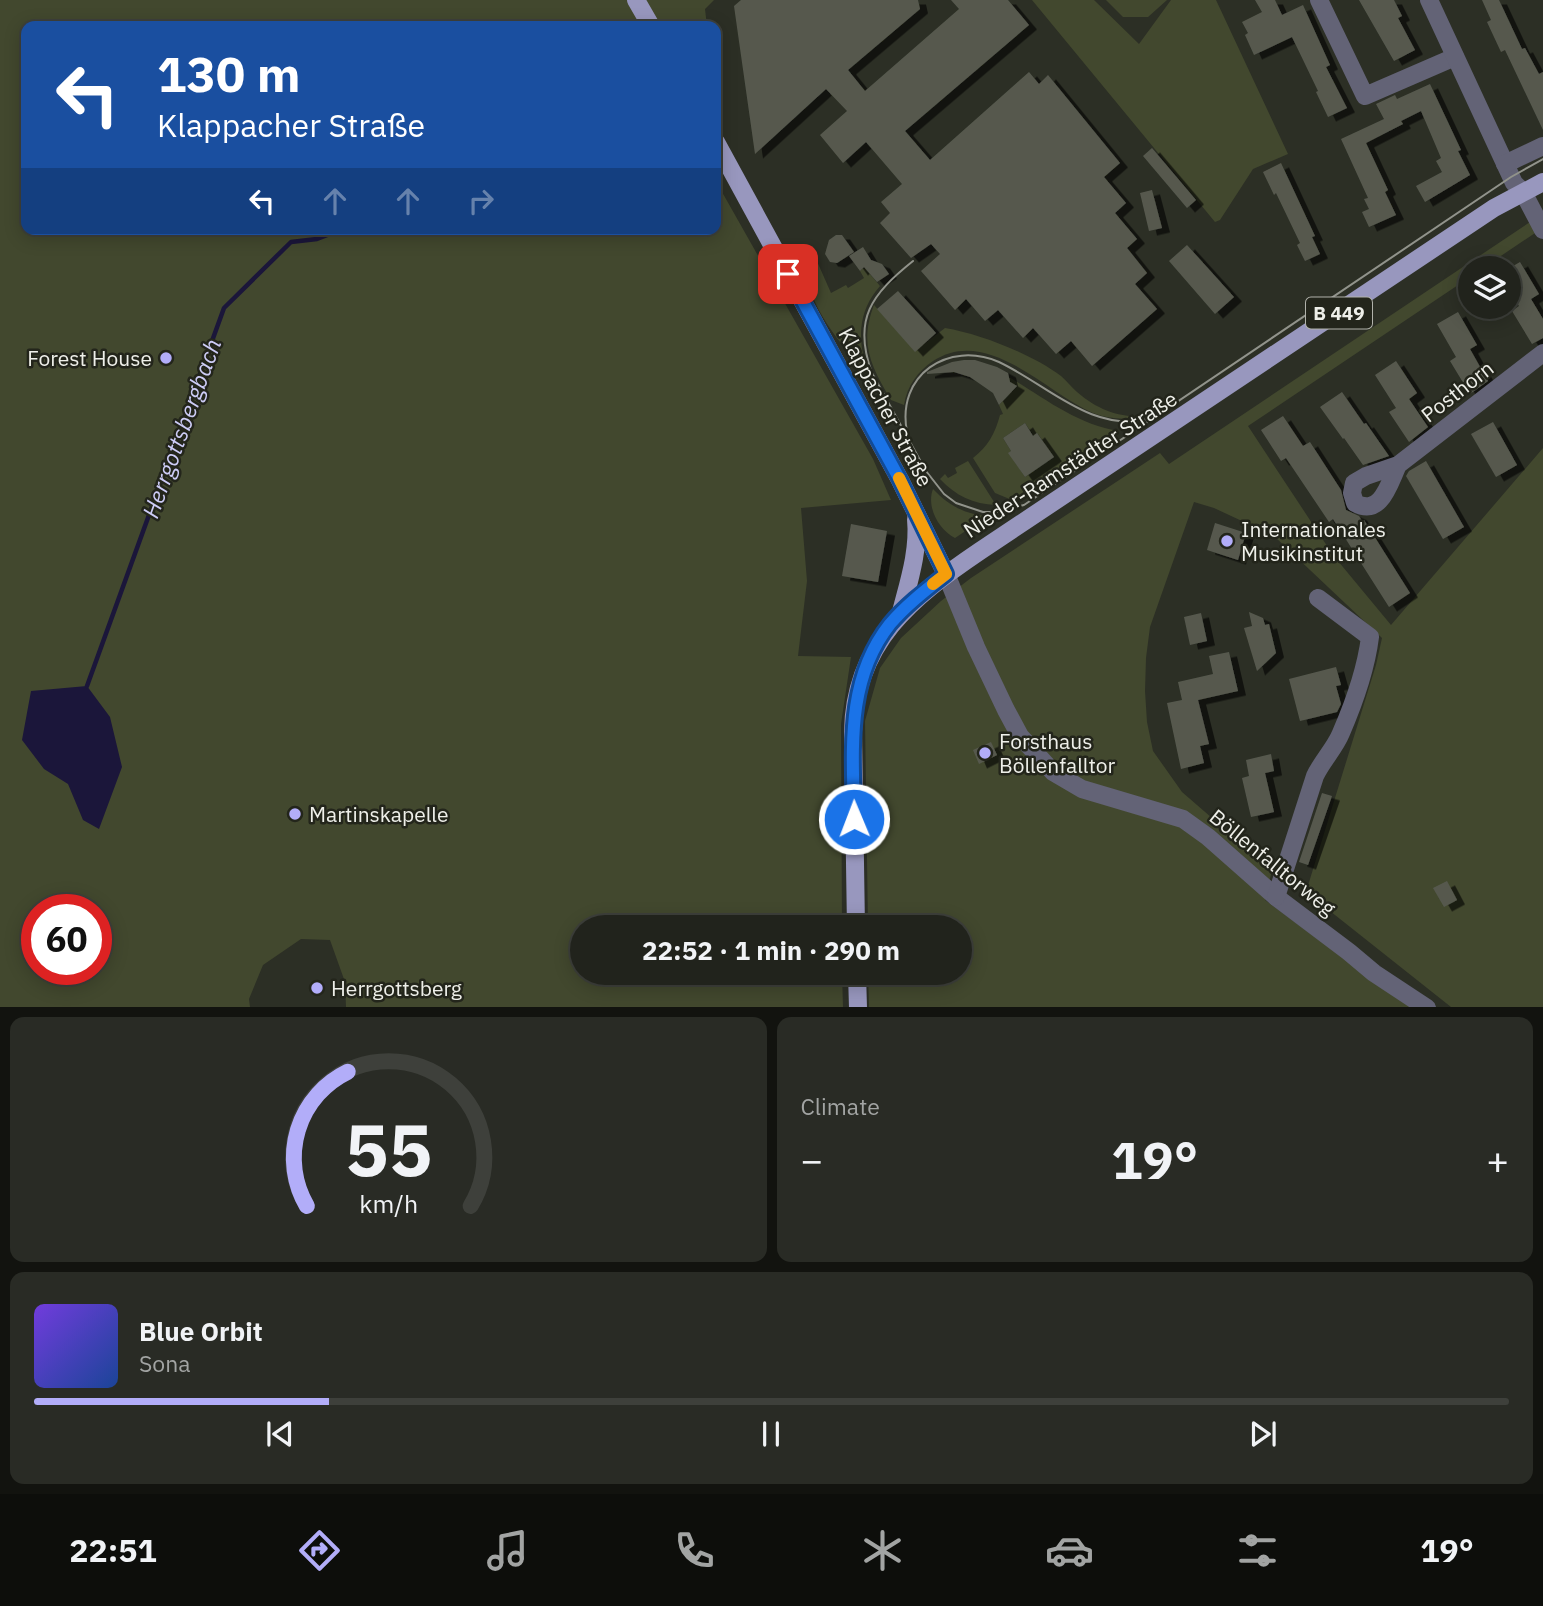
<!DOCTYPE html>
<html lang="en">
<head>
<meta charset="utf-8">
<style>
	:root { --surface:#21231c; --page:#292b25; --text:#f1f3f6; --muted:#a2a4a3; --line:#3e403b; --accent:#b2adf9 }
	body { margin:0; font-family:"IBM Plex Sans",sans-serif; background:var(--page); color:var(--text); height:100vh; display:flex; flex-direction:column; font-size:26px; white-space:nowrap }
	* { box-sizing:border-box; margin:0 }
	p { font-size:23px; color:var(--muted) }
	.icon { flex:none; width:38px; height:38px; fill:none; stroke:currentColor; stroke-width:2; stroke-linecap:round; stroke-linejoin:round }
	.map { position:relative; height:1007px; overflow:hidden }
	.sheet { display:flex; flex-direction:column; gap:10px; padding:10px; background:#12130f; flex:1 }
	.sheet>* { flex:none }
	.guide { position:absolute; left:21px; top:21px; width:700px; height:214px; border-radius:14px; box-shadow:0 4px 18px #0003,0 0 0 2px var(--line); background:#1a4fa0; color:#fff; overflow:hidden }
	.fabs { position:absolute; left:1458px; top:256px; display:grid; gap:14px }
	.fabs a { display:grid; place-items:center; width:63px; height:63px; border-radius:50%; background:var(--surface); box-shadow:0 4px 18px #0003,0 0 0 2px var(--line); font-size:35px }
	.speed { position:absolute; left:21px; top:894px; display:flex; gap:14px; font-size:35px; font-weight:700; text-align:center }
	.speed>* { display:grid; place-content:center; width:91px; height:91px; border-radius:50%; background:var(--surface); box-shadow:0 4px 18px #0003,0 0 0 2px var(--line); line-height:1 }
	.speed .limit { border:10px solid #d22; background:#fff; color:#111 }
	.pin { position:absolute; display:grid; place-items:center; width:60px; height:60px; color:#fff; margin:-30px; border-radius:14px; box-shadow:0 4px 10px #0006 }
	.me { position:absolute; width:77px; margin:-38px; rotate:359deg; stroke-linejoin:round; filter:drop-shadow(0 0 5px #0008) }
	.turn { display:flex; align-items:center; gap:24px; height:147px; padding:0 21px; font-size:32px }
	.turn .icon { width:91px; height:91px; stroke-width:2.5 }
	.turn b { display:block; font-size:49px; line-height:60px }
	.lanes { display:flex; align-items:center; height:66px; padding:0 21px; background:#0003; justify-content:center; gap:35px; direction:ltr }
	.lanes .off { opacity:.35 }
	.big { font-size:52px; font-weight:800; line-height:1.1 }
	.sheet .widget { flex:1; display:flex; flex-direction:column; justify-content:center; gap:10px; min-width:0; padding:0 24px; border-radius:14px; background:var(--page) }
	.sheet .dial { align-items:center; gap:0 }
	.dial svg { height:182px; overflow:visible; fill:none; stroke:var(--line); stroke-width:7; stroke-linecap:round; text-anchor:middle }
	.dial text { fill:var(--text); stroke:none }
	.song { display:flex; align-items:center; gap:21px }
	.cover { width:84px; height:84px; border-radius:10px; background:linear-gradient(135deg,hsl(260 70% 55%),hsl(220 70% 35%)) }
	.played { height:7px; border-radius:4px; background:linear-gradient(90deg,var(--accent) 20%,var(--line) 20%) }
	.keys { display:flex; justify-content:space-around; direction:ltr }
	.heat { display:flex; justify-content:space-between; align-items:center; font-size:38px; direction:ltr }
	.sheet .tiles { flex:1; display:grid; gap:10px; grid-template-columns:1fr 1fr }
	.widget:last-child { grid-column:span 2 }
	.trip { position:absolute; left:570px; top:915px; width:402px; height:70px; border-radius:35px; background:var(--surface); box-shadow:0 4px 18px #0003,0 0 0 2px var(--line); font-weight:800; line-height:70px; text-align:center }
	.tabs { display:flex; height:112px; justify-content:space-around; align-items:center; background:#0d0e0b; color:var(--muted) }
	.tabs .icon { width:49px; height:49px }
	.tabs .on { color:var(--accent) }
	.tabs b { font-size:32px; color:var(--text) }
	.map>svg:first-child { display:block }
	.green { fill:#42482e; fill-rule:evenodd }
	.water { fill:#1b163a }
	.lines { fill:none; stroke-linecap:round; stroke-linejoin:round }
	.stream { stroke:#1b163a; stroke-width:4.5 }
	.building { fill:#56594e; filter:url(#shadow) }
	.minor { stroke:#636376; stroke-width:18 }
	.major { stroke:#9897be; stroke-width:18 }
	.tram { stroke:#91938b; stroke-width:2 }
	.route-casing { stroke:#114b97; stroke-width:18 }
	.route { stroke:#1a73e8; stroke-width:12 }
	.slow { stroke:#f59e0b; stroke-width:12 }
	.poi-dot { fill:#b2adf9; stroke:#23251b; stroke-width:2.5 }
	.labels { text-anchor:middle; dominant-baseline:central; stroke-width:5; stroke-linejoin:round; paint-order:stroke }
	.shield { fill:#23251b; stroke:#b1b2ab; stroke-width:2 }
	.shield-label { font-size:19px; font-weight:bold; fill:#eeefe9 }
	.poi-label { font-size:21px; fill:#eeefe9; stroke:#23251b; text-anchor:start }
	.street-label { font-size:21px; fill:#eeefe9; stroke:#23251b }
	.water-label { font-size:23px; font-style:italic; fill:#cdccf6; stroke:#23251b }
</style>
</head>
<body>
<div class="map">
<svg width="1543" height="1008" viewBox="0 0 1543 1008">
	<defs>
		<filter id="shadow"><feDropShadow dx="8" dy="4.5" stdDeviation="0" flood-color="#0009"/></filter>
	</defs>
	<rect width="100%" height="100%" fill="#2c2f25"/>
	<!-- green -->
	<g class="green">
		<path d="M0,0h714l-9,9 2,17h-681v203h690v-106l6,69 151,267 18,41 -90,8 6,73 -9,75 53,1 -10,67 1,203 -259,1v45h259l1,34h-497l-1,-25 -15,-42 -29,-1 -38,26 -14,34 1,8 -250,1zM37,910h59v60h-59z"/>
		<polygon points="1032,0 1094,0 1139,44 1171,0 1216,0 1288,154 1253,169 1220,220 1215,222"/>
		<polygon points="1106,0 1167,0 1148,17 1123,17"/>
		<polygon points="1543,215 1543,239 1538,231 1483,268 1470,268 1470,277 1248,426 1333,555 1391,625 1543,448 1543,1007 1451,1007 1306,892 1376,665 1382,638 1274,536 1214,508 1194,502 1150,627 1146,658 1145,691 1147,722 1153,751 1182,792 1272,870 1265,900 1377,983 1418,1007 869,1007 868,973 961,973 961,928 868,927 865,721 880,668 901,638 941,601 971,578 1160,453 1169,464 1533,220"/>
		<path d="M816,259l15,34 15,-8 2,3 16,-10 -4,-7 4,-4 16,19c-23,26 -23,56 -11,88 -28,-28 -63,-69 -63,-111z"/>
		<path d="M874,305l41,46 30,-23c36,6 86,26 116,48 6,5 10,11 16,16 20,17 38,24 64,25 -16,3 -33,2 -48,-4 -47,-20 -105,-88 -160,-52 -15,10 -26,25 -29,44l-13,-5c-20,-34 -32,-56 -17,-95z"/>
		<path d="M1009,377c35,21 69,48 110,54l-107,69 -17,-7 -22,-35c15,-12 22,-24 27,-43l3,-1 -4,-9 18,-19 -9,-5zM1025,423l9,13 4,-2 16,23 -29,20 -16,-24 2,-2 -8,-13z"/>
		<path d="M968,461l28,44c-23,-1 -40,-9 -56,-26l5,-5 3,4 9,-5 -2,-5z"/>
		<path d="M933,489c15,16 33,26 55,27l-33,22c-16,-8 -29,-31 -22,-49z"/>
	</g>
	<!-- water -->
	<polygon class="water" points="87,686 110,717 122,767 99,829 83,820 68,784 44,769 22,740 31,691"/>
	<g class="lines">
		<!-- stream -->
		<polyline class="stream" points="87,686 224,308 291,242 317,239 343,229"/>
	</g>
	<!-- building -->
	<g class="building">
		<polygon points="741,0 918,0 920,9 848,70 865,91 959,9 951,0 1008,0 1029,25 905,131 930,160 1029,72 1039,84 1048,75 1120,163 1104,177 1126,203 1115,213 1137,239 1127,248 1147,273 1135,284 1157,309 1092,366 1071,341 1056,354 1033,328 1023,338 998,310 985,321 966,299 955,310 921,271 940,254 931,244 911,258 880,223 890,213 881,202 902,184 866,142 843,163 820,135 847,111 826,89 755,154 734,6"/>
		<polygon points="1255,0 1275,0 1282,15 1303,5 1330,65 1326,67 1347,108 1328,117 1316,92 1318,91 1292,37 1254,55 1245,35 1248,33 1242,22 1262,12"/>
		<polygon points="1359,0 1394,0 1402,16 1398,18 1415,50 1394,61"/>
		<polygon points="1482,0 1499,0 1522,49 1525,48 1539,74 1543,72 1543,130 1505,50 1501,52 1487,22 1491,20"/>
		<polygon points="1430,84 1461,150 1458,151 1470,175 1425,202 1416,186 1442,172 1436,161 1441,158 1421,111 1401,121 1403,124 1366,143 1388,190 1385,192 1396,215 1369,227 1362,212 1369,209 1364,199 1368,198 1341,139 1384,119 1376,104 1395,95 1397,99"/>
		<polygon points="1152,148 1196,200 1187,208 1143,156"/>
		<polygon points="1281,163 1315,236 1312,237 1320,254 1305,261 1297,245 1300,243 1276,193 1274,195 1263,172"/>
		<polygon points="1152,190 1162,228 1149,231 1140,193"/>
		<polygon points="836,235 842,235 854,252 837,263 830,262 825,254 829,240"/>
		<polygon points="1187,245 1234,297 1215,314 1169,261"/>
		<polygon points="863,247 871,260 882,264 889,274 877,282 864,267 860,271 849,256"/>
		<polygon points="1520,262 1539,294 1531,299 1543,319 1543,338 1532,344 1512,311 1519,306 1508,288 1508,269"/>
		<polygon points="898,291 936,333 915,352 877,309"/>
		<polygon points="1458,312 1477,345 1470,349 1488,381 1470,394 1450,361 1456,357 1437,324"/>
		<polygon points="964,360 975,360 997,367 1008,373 1010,382 1017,386 999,405 993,393 970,377 954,372 927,374 927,372 952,362"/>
		<polygon points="1396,361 1417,393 1409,399 1428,427 1409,442 1389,412 1396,408 1375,375"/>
		<polygon points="1342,392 1364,424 1366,423 1389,456 1363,465 1344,438 1343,439 1320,407"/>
		<polygon points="1283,416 1303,446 1310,442 1341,490 1346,510 1359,516 1362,521 1364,520 1410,593 1389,607 1333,519 1329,522 1286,458 1281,461 1261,430"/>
		<polygon points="1493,422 1517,465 1496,477 1471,434"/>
		<polygon points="1025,423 1033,436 1037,433 1054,457 1025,477 1008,453 1011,451 1003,438"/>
		<polygon points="1426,461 1464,527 1443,539 1406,476 1409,471"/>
		<polygon points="1215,523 1246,533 1238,560 1207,550"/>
		<polygon points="851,524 887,531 878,582 842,576"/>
		<polygon points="1249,612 1263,618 1265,625 1269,624 1276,653 1257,671 1244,628 1252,626"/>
		<polygon points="1201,613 1207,641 1190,645 1184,617"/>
		<polygon points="1229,652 1238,691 1198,700 1209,744 1200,746 1204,763 1181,769 1167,703 1182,700 1178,682 1213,674 1209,656"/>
		<polygon points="1336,667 1341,685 1336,686 1341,704 1337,712 1300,721 1289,679"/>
		<polygon points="991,742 997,755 979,764 973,750"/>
		<polygon points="1271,754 1274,771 1265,773 1274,812 1251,817 1242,778 1249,776 1246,760"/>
		<polygon points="1322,793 1332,796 1308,865 1299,862"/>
		<polygon points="1447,881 1457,900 1444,907 1433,888"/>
	</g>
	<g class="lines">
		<!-- minor -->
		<g class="minor">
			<polyline points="1319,0 1365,96 1455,57"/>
			<polyline points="1429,0 1514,183 1523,192 1543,230"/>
			<polyline points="1505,164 1543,146"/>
			<path d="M1398,465c-9,19 -17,52 -43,38l-3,-10 2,-10 12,-7 32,-11 145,-112"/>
			<polyline points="946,574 976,647 1006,710 1020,736 1053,772 1082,789 1183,819 1208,837 1276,897 1349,952 1374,973 1427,1008"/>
			<path d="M1276,897l39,-121c7,-15 20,-28 26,-43 13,-30 25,-64 29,-96l-52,-39"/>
		</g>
		<!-- major -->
		<g class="major">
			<polyline points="636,0 651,26"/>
			<polyline points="716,142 900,480 946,574"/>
			<path d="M901,612c8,-31 18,-61 15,-93"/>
			<path d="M856,928l-3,-196c1,-89 59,-135 127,-181l514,-343 49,-26"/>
			<polyline points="857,973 858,1008"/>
		</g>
		<!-- tram -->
		<g class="tram">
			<path d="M913,261c-41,33 -61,58 -41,112l54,98 18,23 12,9 27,9h14l27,-7 487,-328 32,-18"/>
			<path d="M907,432c-11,-57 41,-92 92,-70 49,23 92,71 150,57"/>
		</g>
	</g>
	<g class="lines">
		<!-- route casing -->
		<g class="route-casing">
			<path id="route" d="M788,274l112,206 46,94c-19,15 -40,31 -56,50 -45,57 -37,127 -36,195"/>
		</g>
		<!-- route -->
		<use href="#route" class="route"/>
		<!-- slow -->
		<polyline class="slow" points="899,478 946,574 933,584"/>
	</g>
	<!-- markers -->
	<g class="poi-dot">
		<circle cx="166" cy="358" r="7"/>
		<circle cx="1227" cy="541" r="7"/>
		<circle cx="985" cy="753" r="7"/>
		<circle cx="295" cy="814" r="7"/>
		<circle cx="317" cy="988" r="7"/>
	</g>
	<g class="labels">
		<!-- shield labels -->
		<rect class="shield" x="1306" y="297.5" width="66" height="31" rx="5"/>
		<g class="shield-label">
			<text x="1339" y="313">B 449</text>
		</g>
		<!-- poi labels -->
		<g class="poi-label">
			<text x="152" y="358" text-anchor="end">Forest House</text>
			<text x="1241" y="529">Internationales<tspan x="1241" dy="24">Musikinstitut</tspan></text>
			<text x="999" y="741">Forsthaus<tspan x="999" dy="24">Böllenfalltor</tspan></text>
			<text x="309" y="814">Martinskapelle</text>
			<text x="331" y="988">Herrgottsberg</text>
		</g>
		<!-- street labels -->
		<g class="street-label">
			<text transform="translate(1457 391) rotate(-38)">Posthorn</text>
			<text transform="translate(886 407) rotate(62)">Klappacher Straße</text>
			<text transform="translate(1070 464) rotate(-33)">Nieder-Ramstädter Straße</text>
			<text transform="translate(1273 862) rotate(39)">Böllenfalltorweg</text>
		</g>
		<!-- water labels -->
		<g class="water-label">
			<text transform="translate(181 428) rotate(-70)">Herrgottsbergbach</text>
		</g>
	</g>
</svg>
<div class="fabs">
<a><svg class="icon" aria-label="layers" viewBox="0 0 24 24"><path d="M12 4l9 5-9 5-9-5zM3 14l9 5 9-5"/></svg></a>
</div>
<div class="speed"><div class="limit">60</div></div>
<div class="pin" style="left:788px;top:274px;background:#d93025"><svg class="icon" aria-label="arrive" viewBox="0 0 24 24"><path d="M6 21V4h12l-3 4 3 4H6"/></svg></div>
<svg class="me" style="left:854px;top:819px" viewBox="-20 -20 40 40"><circle r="17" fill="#1a73e8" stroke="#fff" stroke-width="3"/><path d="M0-11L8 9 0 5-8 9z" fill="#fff"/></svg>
<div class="trip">22:52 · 1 min · 290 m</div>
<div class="guide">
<div class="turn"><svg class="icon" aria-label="left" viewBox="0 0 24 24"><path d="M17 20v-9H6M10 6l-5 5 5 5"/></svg><div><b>130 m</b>Klappacher Straße</div></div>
<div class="lanes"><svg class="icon" aria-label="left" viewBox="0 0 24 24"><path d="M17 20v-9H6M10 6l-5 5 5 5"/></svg><svg class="icon off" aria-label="ahead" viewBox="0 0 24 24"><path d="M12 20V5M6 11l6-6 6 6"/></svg><svg class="icon off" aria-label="ahead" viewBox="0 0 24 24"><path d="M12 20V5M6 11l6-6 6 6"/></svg><svg class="icon off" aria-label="right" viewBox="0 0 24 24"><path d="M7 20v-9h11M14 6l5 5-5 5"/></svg></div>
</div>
</div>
<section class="sheet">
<div class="tiles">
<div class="widget dial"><svg viewBox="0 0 100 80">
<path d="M14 69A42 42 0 1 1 86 69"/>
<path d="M14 69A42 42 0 0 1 32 10" stroke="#b2adf9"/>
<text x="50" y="56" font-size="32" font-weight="700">55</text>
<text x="50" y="72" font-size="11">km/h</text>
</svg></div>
<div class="widget"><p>Climate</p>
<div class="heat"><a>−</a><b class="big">19°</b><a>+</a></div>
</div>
<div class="widget">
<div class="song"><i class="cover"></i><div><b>Blue Orbit</b><p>Sona</p></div></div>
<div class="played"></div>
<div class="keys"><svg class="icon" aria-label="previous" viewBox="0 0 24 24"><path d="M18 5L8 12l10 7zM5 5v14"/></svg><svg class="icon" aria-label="pause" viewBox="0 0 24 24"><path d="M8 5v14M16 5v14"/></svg><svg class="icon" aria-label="next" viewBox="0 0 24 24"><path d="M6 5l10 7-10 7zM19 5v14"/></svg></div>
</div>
</div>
</section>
<nav class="tabs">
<b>22:51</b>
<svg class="icon on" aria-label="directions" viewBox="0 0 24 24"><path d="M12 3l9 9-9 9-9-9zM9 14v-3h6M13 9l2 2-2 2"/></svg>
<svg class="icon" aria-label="music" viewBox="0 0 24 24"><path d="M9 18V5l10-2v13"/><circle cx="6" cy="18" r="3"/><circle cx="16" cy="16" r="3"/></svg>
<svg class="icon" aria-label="phone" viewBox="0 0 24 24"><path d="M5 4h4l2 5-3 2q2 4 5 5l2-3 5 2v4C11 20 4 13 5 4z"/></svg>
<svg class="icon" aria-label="climate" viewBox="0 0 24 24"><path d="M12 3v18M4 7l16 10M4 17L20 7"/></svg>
<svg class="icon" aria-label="car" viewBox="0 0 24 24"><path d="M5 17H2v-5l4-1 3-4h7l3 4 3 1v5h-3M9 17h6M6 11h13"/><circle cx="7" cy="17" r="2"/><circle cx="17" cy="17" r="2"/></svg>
<svg class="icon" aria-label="filters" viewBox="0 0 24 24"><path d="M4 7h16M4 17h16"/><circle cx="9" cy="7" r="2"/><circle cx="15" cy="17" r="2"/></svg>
<b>19°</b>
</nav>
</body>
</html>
